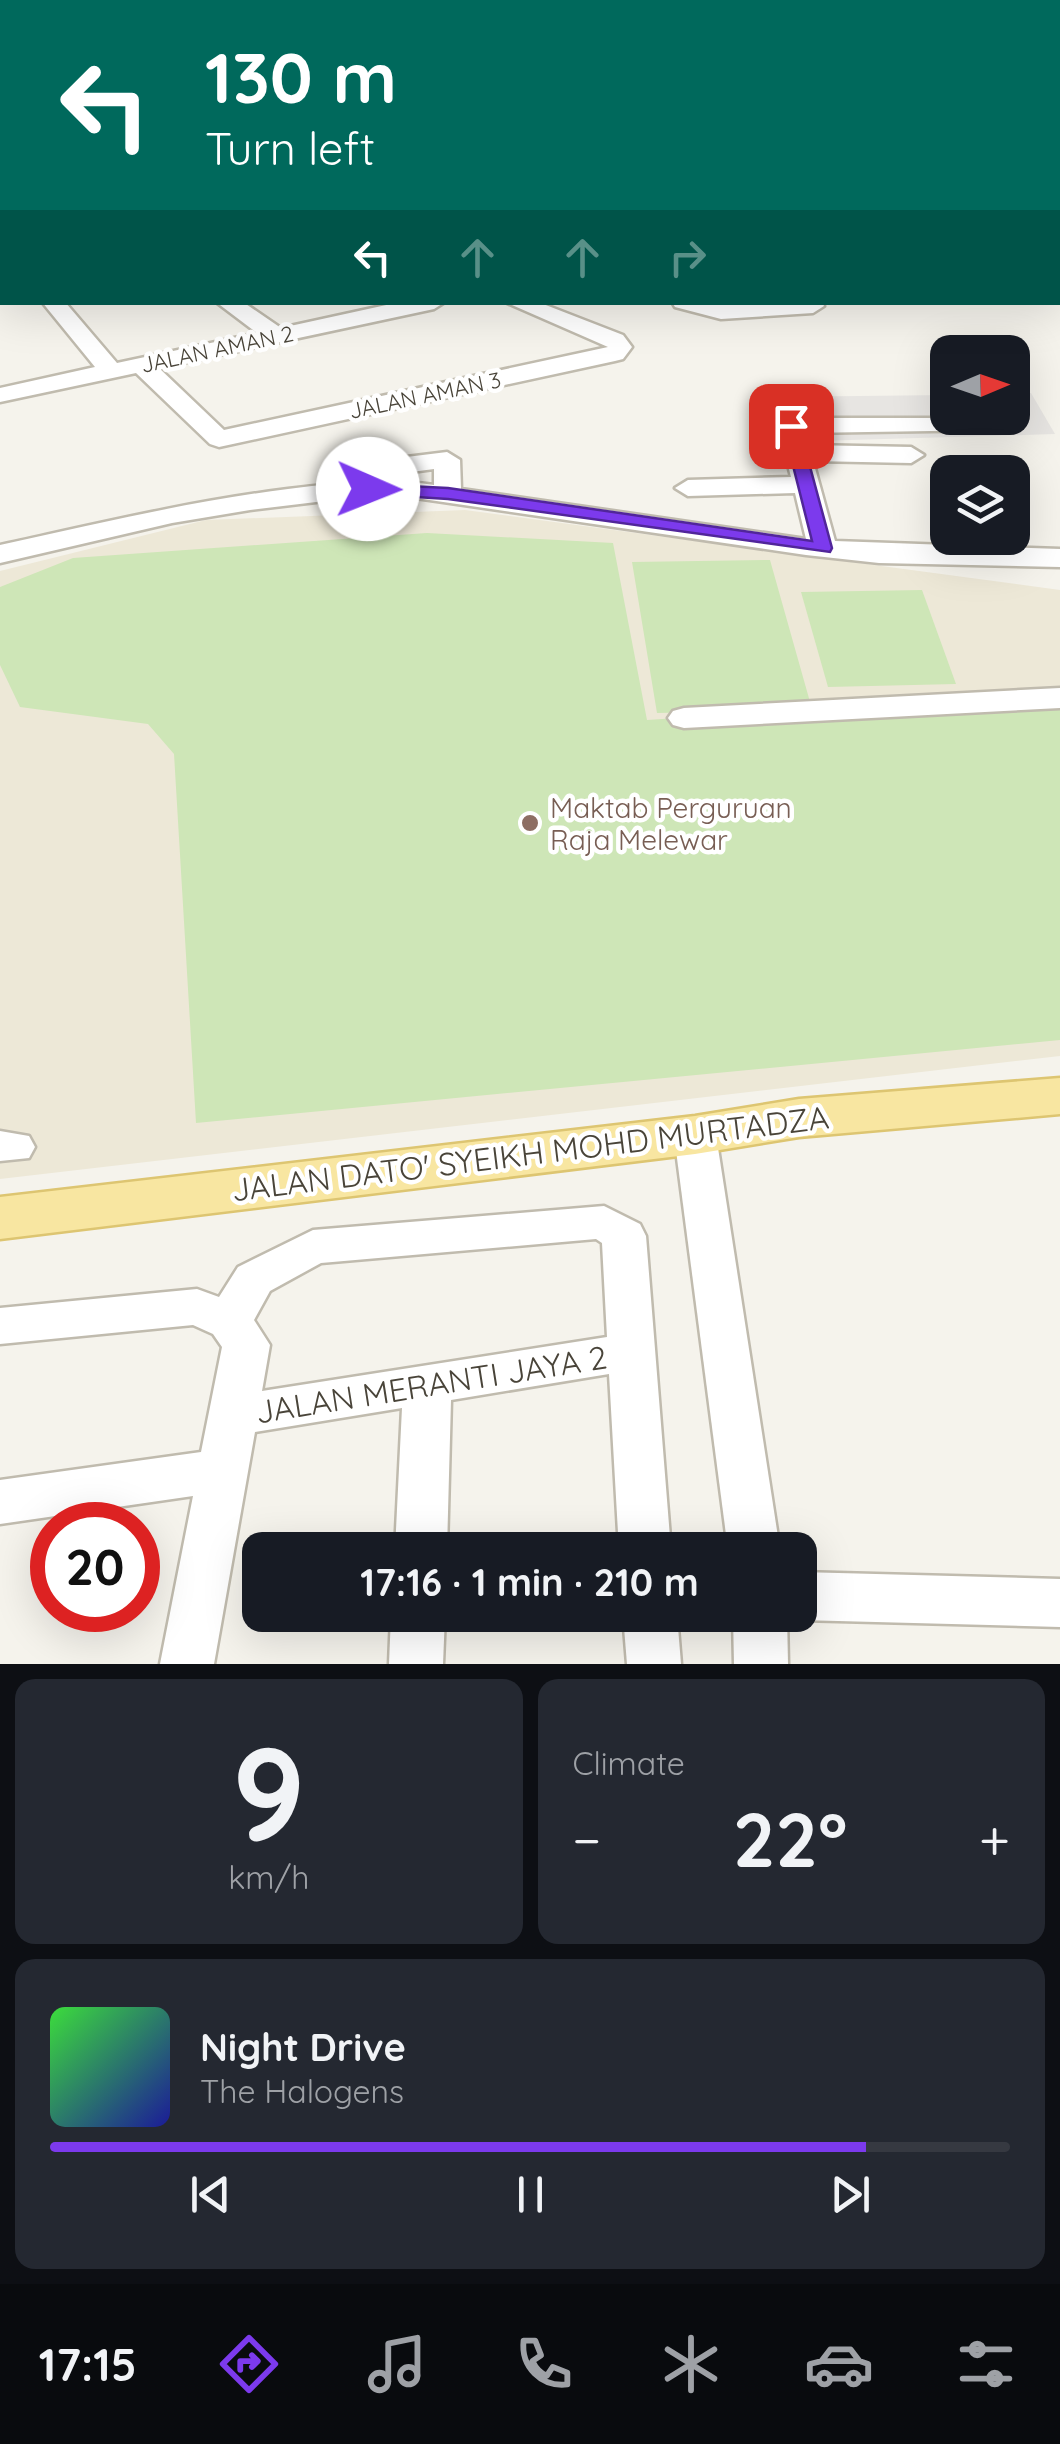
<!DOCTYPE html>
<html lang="en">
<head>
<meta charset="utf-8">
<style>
	:root { --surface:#171b24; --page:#242831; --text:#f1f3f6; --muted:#9ea1a6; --line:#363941; --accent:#7c3aed }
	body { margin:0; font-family:Quicksand,sans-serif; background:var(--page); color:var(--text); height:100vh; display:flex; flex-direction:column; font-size:38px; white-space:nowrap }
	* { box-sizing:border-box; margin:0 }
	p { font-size:32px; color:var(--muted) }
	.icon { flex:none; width:55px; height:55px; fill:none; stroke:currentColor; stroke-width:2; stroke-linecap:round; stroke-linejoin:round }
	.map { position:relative; height:1664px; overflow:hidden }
	.details { display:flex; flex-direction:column; gap:15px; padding:15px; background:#0d0f14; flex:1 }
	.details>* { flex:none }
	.banner { position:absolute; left:0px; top:0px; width:1060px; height:305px; box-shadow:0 10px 40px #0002; background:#00695c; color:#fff; overflow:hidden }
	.needle { width:65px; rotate:88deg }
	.controls { position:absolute; left:930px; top:335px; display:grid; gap:20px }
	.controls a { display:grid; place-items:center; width:100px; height:100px; border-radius:20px; background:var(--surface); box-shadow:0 10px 40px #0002; font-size:50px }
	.speed { position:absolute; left:30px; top:1502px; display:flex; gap:20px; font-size:50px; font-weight:700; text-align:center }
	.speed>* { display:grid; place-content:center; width:130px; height:130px; border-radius:50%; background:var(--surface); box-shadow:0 10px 40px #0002; line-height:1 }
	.speed .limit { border:15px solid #d22; background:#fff; color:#111 }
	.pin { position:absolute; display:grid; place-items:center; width:85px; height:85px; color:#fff; margin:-42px; border-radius:20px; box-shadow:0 5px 15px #0006 }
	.me { position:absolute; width:110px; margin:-55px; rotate:91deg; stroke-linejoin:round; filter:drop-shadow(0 0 8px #0008) }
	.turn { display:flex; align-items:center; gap:35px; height:210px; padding:0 40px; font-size:45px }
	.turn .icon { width:130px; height:130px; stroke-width:2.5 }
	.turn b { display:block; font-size:70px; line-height:85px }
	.lanes { display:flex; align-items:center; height:95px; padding:0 40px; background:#0003; justify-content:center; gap:50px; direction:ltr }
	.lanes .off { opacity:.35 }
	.big { font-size:75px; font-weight:700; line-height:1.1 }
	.details .tile { flex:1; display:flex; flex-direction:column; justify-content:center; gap:15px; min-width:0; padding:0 35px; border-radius:20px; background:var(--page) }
	.details .dial { align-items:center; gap:0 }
	.dial b { font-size:130px; line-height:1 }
	.song { display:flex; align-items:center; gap:30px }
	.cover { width:120px; height:120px; border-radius:15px; background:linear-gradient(135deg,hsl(120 70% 55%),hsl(240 70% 35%)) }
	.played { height:10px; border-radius:5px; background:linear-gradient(90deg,var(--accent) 85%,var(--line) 85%) }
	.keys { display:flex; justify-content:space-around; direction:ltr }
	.heat { display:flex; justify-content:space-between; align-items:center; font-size:55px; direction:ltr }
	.details .tiles { flex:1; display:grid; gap:15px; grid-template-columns:1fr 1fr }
	.tile:last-child { grid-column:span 2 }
	.trip { position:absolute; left:242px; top:1532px; width:575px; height:100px; border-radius:20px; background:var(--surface); box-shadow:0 10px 40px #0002; font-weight:700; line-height:100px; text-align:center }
	.dock { display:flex; height:160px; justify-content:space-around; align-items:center; background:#090b0e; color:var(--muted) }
	.dock .icon { width:70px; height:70px }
	.dock .current { color:var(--accent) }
	.dock b { font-size:45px; color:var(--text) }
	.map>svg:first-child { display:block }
	.education { fill:#ede8d7 }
	.green { fill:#cee6b7 }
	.parking { fill:#e7e5e2 }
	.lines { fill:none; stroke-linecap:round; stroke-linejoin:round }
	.minor-casing { stroke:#c0bbae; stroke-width:5 }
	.major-casing { stroke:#ddc571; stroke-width:5 }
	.minor { fill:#fff; fill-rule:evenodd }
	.major { fill:#f8e6a1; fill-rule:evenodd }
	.route { fill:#7c3aed; stroke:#51269a; stroke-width:2.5 }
	.education-dot { fill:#8d6e63; stroke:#fff; stroke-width:4 }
	.labels { text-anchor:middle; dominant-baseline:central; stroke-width:9; stroke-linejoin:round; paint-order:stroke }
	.far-street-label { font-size:22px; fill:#494439; stroke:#fff }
	.education-label { font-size:28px; fill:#785e54; stroke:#fff; text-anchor:start }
	.near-street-label { font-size:32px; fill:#494439; stroke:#fff }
</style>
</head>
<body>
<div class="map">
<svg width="1060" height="1664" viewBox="0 0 1060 1664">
	<rect width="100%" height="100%" fill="#f5f3ec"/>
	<!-- education -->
	<g class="education">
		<polygon points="660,0 1060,0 1060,148 1058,2"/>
		<polygon points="465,510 1060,590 1060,1056 0,1179 0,571 206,520"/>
	</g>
	<!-- green -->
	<g class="green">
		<polygon points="427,533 613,543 647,720 797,710 657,713 632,562 770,560 812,709 1060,692 1060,1040 196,1123 174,754 148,724 20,707 0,665 0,587 73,558"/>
		<polygon points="922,590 956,684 828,687 801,592"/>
	</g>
	<!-- parking -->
	<polygon class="parking" points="1031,393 1055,434 784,442 771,397 947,395 948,418 1012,418 1013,394"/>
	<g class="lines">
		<!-- minor casing -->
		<g class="minor-casing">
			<g id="minor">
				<polygon points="0,0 335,0 336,1 2,2 0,6"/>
				<polygon points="1019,0 1055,0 1057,2 1021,2"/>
				<rect x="0" y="78" width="2" height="10"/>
				<rect x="1058" y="153" width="2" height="12"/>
				<polygon points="42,302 65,302 117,363 257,333 216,302 243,302 281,328 400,302 445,302 434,309 159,368 224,430 608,347 505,302 538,302 623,335 632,347 623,359 615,361 219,447 210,444 136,373 0,402 0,388 95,367"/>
				<polygon points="672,302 822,302 824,306 813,313 721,319 675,307"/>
				<path d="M785,399l9,2 7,17h203l3,4 -4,5 -9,3 -189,3 3,12 103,2 13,8 -13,8 -98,-2 22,80 225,8v18l-181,-4 -73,-8 -397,-58 -68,2 -91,11 -78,13 -172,40v-18c96,-21 191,-44 288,-56 49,-6 98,-11 146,-4v-16l-68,9 -13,-8 13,-8 81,-10 13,8 1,29 345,50 -11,-46 -107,3 -13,-8 13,-8 103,-3 -18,-71z"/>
				<polygon points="1060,688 1060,708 684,728 673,725 668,718 673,711 684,708"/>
				<polygon points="695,1120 710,1124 716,1135 780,1550 728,1550 674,1135 680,1124"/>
				<polygon points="0,1131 29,1136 35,1147 29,1158 0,1161"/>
				<path d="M604,1206l36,18 6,12 25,314h-52l-10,-176 -158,26 -4,150h-52l7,-142 -147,24 -41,232h-54l33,-168 -193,28v-44l201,-28 21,-105 -9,-13 -20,-9 -193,19v-36l197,-19 22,8 19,-30 75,-37zM596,1239l6,4 5,94 -345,54 8,-46 -16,-25 16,-29 51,-28z"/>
				<polygon points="800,1572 1060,1579 1060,1627 800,1620 787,1615 800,1615"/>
				<polygon points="391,1615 445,1615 443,1664 389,1664"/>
				<polygon points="623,1615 677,1615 681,1664 627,1664"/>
				<polygon points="733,1615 787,1615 788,1664 734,1664"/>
			</g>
		</g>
		<!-- major casing -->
		<g class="major-casing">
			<g id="major">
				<rect x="0" y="95" width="2" height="14"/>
				<polygon points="1060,1078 1060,1114 799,1137 695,1154 0,1239 0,1197 695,1116 799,1099"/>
			</g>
		</g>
		<!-- minor -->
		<use href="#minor" class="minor"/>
		<!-- major -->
		<use href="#major" class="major"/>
	</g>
	<!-- route -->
	<polygon class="route" points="785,422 799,426 832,548 830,552 448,499 368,494 360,489 368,484 448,488 812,541 783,426"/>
	<!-- markers -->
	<circle class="education-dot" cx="530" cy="823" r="10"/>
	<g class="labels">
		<!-- far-street labels -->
		<g class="far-street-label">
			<text transform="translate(217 349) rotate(-12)">JALAN AMAN 2</text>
			<text transform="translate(425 395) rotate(-12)">JALAN AMAN 3</text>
		</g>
		<!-- education labels -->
		<g class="education-label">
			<text x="550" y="807">Maktab Perguruan<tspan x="550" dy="32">Raja Melewar</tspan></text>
		</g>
		<!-- near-street labels -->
		<g class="near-street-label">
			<text transform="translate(530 1153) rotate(-7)">JALAN DATO' SYEIKH MOHD MURTADZA</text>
			<text transform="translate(431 1384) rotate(-9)">JALAN MERANTI JAYA 2</text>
		</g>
	</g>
</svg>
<div class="controls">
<a><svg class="needle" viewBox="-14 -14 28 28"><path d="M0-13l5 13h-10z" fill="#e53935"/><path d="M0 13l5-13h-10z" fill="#9ea1a6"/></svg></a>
<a><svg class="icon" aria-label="layers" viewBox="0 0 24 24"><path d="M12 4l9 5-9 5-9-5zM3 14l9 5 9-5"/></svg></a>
</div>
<div class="speed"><div class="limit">20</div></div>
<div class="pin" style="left:791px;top:426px;background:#d93025"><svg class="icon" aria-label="arrive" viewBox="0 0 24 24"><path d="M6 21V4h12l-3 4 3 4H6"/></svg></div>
<svg class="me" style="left:368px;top:489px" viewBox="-20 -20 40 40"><circle r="19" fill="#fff"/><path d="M0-13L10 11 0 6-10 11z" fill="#7c3aed"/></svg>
<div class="trip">17:16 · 1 min · 210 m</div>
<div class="banner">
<div class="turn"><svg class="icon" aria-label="left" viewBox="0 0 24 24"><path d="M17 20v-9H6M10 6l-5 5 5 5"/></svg><div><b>130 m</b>Turn left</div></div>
<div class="lanes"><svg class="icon" aria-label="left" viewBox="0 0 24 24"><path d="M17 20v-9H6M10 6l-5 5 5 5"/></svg><svg class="icon off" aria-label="ahead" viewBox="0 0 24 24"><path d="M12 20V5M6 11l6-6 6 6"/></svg><svg class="icon off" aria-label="ahead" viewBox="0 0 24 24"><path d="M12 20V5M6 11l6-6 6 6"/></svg><svg class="icon off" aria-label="right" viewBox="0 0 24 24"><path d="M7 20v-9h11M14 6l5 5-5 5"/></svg></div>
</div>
</div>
<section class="details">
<div class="tiles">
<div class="tile dial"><b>9</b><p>km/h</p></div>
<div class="tile"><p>Climate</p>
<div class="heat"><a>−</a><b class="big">22°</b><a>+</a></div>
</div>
<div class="tile">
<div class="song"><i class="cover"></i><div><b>Night Drive</b><p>The Halogens</p></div></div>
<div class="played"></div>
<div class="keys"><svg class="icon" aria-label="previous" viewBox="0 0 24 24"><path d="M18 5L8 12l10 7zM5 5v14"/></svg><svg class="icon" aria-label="pause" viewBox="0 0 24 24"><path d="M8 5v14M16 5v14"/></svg><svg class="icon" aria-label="next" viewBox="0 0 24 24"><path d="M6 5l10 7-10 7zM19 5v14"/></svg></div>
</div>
</div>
</section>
<nav class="dock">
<b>17:15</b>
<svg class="icon current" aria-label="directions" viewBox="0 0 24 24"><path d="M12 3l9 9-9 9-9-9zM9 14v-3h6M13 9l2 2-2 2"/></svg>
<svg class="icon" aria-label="music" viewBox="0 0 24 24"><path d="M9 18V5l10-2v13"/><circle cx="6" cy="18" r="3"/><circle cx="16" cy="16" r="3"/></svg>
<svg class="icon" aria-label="phone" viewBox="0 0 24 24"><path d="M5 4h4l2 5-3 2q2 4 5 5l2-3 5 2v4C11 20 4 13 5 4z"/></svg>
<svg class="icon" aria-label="climate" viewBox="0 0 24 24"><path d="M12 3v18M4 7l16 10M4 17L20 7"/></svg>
<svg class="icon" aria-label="car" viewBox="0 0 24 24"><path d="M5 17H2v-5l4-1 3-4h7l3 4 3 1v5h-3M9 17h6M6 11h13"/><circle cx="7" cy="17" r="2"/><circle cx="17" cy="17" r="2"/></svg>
<svg class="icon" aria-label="filters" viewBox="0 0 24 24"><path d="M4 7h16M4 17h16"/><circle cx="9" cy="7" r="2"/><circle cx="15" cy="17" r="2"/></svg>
</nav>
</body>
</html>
